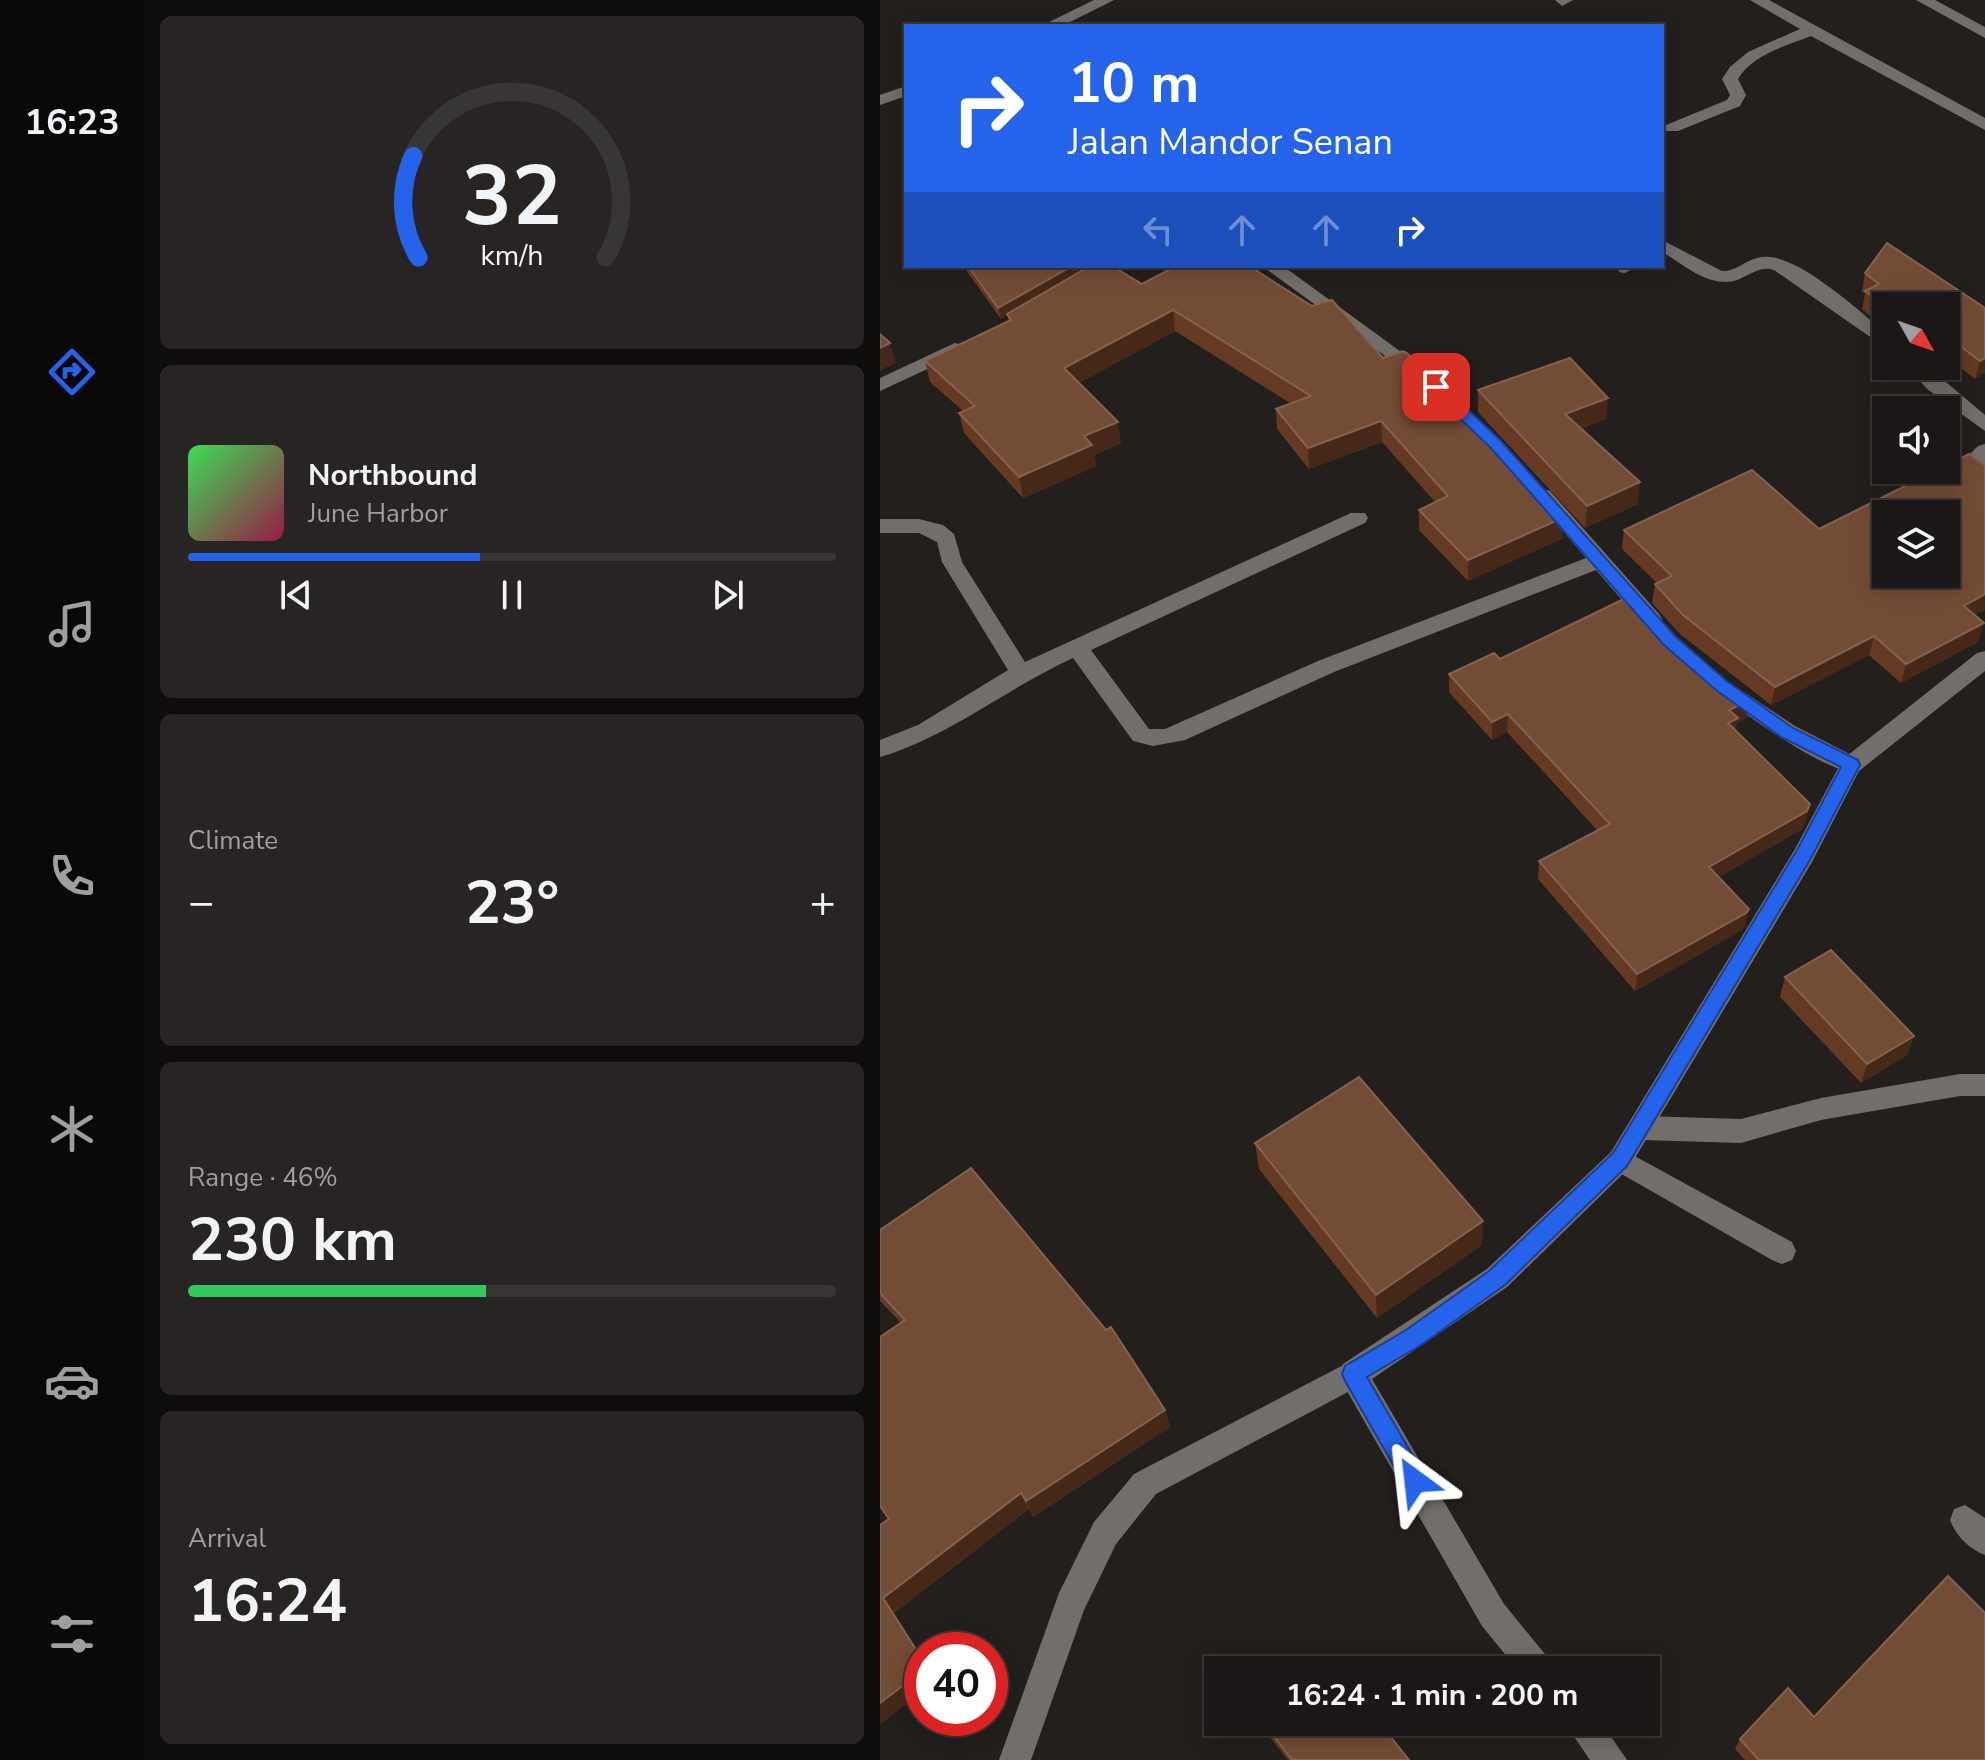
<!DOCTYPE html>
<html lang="en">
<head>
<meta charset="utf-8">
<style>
	:root { --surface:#1a1716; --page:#272423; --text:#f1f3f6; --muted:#9f9fa1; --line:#383635; --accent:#2563eb }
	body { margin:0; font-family:"Nunito Sans",sans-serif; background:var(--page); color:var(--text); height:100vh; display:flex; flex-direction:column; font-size:30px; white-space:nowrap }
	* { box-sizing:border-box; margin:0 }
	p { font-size:26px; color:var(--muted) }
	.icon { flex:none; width:44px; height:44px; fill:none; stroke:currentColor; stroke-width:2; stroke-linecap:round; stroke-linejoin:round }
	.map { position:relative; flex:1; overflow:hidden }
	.side { display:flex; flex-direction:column; gap:16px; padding:16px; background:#0e0d0c; width:736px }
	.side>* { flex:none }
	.top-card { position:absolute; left:24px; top:24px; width:760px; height:244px; border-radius:0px; box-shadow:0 4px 20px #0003,0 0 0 2px var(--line); background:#2563eb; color:#fff; overflow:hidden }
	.needle { width:52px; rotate:130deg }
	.fabs { position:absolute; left:992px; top:292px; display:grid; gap:16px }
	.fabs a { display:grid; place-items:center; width:88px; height:88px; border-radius:0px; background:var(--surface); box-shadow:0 4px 20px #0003,0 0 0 2px var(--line); font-size:40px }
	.speed { position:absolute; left:24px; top:1632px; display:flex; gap:16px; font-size:40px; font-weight:700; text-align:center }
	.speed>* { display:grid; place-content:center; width:104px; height:104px; border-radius:50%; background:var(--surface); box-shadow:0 4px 20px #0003,0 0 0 2px var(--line); line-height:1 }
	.speed .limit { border:12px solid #d22; background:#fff; color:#111 }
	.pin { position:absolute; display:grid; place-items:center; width:68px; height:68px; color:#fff; margin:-34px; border-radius:16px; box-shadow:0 4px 12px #0006 }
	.me { position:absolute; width:88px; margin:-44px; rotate:330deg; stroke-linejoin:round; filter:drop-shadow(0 0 6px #0008) }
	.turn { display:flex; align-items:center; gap:28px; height:168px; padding:0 32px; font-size:36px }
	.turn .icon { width:104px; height:104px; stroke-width:2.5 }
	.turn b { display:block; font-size:56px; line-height:68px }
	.lanes { display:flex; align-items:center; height:76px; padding:0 32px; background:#0003; justify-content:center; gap:40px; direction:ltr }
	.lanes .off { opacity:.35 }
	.big { font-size:60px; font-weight:700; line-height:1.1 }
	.side .tile { flex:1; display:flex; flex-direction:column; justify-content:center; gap:12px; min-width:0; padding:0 28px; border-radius:12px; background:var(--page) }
	.side .dial { align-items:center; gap:0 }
	.dial svg { height:208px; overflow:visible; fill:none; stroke:var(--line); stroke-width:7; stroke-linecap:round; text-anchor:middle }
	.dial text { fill:var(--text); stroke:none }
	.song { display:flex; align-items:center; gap:24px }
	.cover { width:96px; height:96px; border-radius:12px; background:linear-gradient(135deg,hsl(130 70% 55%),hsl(340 70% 35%)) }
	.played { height:8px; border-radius:4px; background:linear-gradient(90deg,var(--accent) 45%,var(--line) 45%) }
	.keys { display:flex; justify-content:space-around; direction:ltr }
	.heat { display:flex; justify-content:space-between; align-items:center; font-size:44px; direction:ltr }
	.charge { height:12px; border-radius:6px; background:linear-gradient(90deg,#34c759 46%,var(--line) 0) }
	.trip { position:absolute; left:324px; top:1656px; width:456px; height:80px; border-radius:0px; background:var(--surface); box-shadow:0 4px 20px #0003,0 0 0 2px var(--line); font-weight:700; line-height:80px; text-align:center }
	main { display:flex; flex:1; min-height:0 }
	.tabs { display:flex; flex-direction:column; width:144px; justify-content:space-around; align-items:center; background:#0a0909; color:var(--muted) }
	.tabs .icon { width:56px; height:56px }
	.tabs .selected { color:var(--accent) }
	.tabs b { font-size:36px; color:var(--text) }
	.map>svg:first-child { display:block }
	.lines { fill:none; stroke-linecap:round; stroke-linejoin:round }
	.lane { fill:#736e6b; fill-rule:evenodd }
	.street { fill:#736e6b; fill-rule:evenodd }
	.secondary { fill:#736e6b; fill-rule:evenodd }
	.wall { fill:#663a22 }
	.shaded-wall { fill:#462818 }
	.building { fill:#734c36; stroke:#84624f; stroke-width:2; fill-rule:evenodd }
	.route { fill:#2563eb; stroke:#184099; stroke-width:2 }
</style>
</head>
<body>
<main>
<nav class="tabs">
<b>16:23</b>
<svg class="icon selected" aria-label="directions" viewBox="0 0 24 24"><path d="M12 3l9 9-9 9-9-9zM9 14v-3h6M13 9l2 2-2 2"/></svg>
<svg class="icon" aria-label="music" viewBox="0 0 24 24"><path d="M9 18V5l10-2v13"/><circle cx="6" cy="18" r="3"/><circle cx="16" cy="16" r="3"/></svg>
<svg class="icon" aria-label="phone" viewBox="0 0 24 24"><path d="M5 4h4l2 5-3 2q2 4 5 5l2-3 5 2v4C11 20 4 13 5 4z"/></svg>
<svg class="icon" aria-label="climate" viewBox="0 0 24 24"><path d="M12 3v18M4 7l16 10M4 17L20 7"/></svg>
<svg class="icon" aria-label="car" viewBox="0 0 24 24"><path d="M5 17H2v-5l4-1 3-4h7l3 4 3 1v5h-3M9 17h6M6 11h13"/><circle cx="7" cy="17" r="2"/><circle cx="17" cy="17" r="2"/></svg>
<svg class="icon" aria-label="filters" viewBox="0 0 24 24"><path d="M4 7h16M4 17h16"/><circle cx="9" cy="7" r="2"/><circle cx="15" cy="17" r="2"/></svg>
</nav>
<section class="side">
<div class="tile dial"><svg viewBox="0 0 100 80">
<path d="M14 69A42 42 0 1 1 86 69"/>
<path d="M14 69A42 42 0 0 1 12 30" stroke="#2563eb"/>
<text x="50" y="56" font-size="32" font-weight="700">32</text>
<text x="50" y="72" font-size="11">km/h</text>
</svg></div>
<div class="tile">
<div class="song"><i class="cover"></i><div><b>Northbound</b><p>June Harbor</p></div></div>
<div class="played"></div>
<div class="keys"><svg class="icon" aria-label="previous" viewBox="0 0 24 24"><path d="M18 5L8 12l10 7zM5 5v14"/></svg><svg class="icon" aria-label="pause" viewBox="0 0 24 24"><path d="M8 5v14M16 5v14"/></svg><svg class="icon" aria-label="next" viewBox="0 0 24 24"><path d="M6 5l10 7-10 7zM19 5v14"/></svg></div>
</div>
<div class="tile"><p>Climate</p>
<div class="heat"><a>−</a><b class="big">23°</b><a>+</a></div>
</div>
<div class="tile"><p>Range · 46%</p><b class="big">230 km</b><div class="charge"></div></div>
<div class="tile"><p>Arrival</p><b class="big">16:24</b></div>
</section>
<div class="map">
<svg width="1105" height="1760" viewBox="0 0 1105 1760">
	<rect width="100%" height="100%" fill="#231f1d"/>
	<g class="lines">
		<!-- lane -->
		<polygon class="lane" points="740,1148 912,1242 916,1251 912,1260 902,1264 892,1260 731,1168 727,1160 731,1152"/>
		<!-- street -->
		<g class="street">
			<polygon points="214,0 234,0 182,26 161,26"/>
			<polygon points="675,0 693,0 682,6"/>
			<path d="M870,0h19l216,118v12l-174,-94c-25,10 -58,18 -73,43l8,16 -6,11 -62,25h-12v-6l61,-25 3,-5 -8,-16 8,-12 18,-15 52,-23z"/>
			<polygon points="1036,0 1055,0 1105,27 1105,38"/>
			<polygon points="26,86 26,96 0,105 0,95"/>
			<path d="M782,240l60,31c15,1 25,-13 41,-14 34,-4 97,55 123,76v15l-112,-78c-17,-6 -30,12 -48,12 -25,0 -44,-19 -64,-30z"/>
			<polygon points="382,266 403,266 550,373 548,377 534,377"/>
			<polygon points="737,266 757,266 745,273 739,272"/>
			<polygon points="75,343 82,345 82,353 0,391 0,378"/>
			<polygon points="1027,366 1047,366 1105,415 1105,431 1047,389"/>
			<polygon points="1105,444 1105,485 1087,475 1083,461 1098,446"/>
			<path d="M663,489l7,2 109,123 3,5 -3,5h-16l-47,-54 -262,102 -149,68 -32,6 -20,-5 -60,-83c-66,30 -123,78 -193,99v-17l38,-15 90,-55 -66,-108 -5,-20 -18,-9h-39v-14h39l24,6 11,9 8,28 63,100 326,-149h14l3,5 -3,5 -274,127 58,79h16l153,-68 268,-103 -53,-62z"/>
			<path d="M844,679l71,47 64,33 3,6 -3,6c-27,8 -118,-61 -143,-78l-3,-6 3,-6z"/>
			<polygon points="1080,1074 1105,1074 1105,1096 1080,1096 941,1120 861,1143 762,1140 753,1136 749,1128 753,1120 762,1116 861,1119 941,1098"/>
			<polygon points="473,1360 483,1364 487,1374 483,1384 276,1494 236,1544 204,1610 151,1760 119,1760 179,1593 214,1522 254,1474"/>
			<path d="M1085,1505l20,13v37c-16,-6 -29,-19 -35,-35l4,-11z"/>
		</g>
		<!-- secondary -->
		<g class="secondary">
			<polygon points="1105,651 1105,671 979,771 932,862 749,1168 627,1287 492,1379 624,1604 669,1659 674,1670 638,1670 602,1626 463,1384 459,1374 463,1364 607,1269 731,1152 915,849 963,759 1097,653"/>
			<polygon points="684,1722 721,1722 747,1760 710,1760"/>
		</g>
	</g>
	<!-- wall -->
	<g class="wall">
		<polygon points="83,266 206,266 206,268 503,358 683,538 588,581 539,530 539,510 555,502 502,442 429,469 397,429 396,409 410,403 295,331 199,383 241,443 214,455 216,466 143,498 84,433 79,413 83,411 50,382 45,361 129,321 127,315 121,319"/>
		<polygon points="985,273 1105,308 1105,373 1095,379 1066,357 1066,306 1006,306 1006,327 1001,325 982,309 985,294 982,291"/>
		<polygon points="598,390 726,419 701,429 758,504 705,528 598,412"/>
		<polygon points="939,529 1105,610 1095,615 1098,642 1021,683 989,655 891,705 800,634 772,603 775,584 777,583 742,549 744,530"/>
		<polygon points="816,658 870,700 866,718 857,723 855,731 926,822 922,829 839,877 869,909 865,926 862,930 755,991 658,879 659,861 717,830 627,732 612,740 569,692 569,674 620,659"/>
		<polygon points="905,977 1034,1036 1027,1055 981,1083 900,997"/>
		<polygon points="375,1143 602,1245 497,1318 379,1169"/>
		<polygon points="0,1230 285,1410 290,1427 153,1517 149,1509 14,1613 42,1657 42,1692 0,1724 0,1525 9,1519 21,1323 0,1301"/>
		<polygon points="934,1717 1105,1760 865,1760 855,1749 860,1739"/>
		<polygon points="382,1722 499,1722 529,1760 408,1760 384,1730"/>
	</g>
	<!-- shaded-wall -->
	<g class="shaded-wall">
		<polygon points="192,266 206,266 207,270 121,319 118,308"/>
		<polygon points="293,310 295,331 188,389 184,368"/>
		<polygon points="10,343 16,363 0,370 0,348"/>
		<polygon points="1105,358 1105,373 1095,379 1100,361"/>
		<polygon points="728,398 726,419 684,435 685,414"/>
		<polygon points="501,421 502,442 429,469 428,448"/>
		<polygon points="238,422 241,443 214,455 216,466 143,498 139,477 204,436"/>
		<polygon points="760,482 758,504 705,528 707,506"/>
		<polygon points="685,517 683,538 588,581 588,560"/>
		<polygon points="1105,594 1105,610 1078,625 1084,606"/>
		<polygon points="1104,623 1098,642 1021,683 1026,664"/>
		<polygon points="994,636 989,655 891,705 895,687"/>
		<polygon points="870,700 866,718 857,723 854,736 846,728 849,710"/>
		<polygon points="628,714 627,732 612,740 612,722"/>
		<polygon points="930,804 926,822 922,829 826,885 829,867"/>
		<polygon points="869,909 865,926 862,930 755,991 757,974"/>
		<polygon points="1034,1036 1027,1055 981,1083 987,1064"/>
		<polygon points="603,1221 602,1245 497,1318 496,1295"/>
		<polygon points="285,1410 290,1427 153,1517 146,1501"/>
		<polygon points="141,1493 149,1509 14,1613 42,1657 42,1659 3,1598"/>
		<polygon points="42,1671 42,1692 0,1724 0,1703"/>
	</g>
	<!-- building -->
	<g class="building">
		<polygon points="1007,243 1105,308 1105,358 1100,361 1066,335 1066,306 1006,306 1006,307 985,291 999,284 985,273"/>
		<polygon points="88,266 192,266 118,308"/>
		<polygon points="210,266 232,266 262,284 296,266 369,266 432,306 452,300 503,358 523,351 527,353 607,429 685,517 588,560 539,510 568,496 501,421 428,448 396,409 431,396 293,310 184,368 238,422 204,436 212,445 139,477 79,413 95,406 45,361 131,320 127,314"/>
		<polygon points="0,334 10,343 0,348"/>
		<polygon points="690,358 728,398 685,414 760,482 707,506 598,390"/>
		<path d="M1089,454l16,11v129l-21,12 20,17 -78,41 -32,-28 -99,51 -92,-72 -28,-31 17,-8 -48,-46 128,-60 67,59 118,-59h9v-4zM1006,514h60v60h-60z"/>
		<polygon points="752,595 816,658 870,700 849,710 858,718 848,723 930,804 927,811 829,867 869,909 866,913 757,974 659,861 730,824 628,714 612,722 569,674 614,653 620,659"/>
		<polygon points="951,950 1034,1036 987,1064 905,977"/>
		<polygon points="479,1077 603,1221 496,1295 375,1143"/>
		<polygon points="91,1168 226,1330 231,1327 285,1410 146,1501 141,1493 3,1598 42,1659 42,1671 0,1703 0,1525 9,1519 0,1506 0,1337 25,1320 0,1293 0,1230"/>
		<polygon points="1068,1576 1105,1613 1105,1760 879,1760 860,1739 908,1688 934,1717"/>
		<polygon points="449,1659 458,1670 436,1670"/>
		<polygon points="383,1722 499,1722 529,1760 412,1760"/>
	</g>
	<!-- route -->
	<polygon class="route" points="551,384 561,384 621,441 796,637 848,682 913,728 978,760 980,765 930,860 747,1166 625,1285 541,1345 487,1377 543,1473 547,1481 543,1489 535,1492 527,1489 465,1381 462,1374 465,1366 526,1330 609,1271 733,1153 917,850 961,767 901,737 836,690 784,645 611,448 551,391"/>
</svg>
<div class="fabs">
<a><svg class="needle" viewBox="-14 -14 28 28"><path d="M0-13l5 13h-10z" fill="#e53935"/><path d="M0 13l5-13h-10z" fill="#9f9fa1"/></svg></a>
<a><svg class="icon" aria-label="sound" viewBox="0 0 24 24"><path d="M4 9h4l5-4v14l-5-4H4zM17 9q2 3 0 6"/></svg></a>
<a><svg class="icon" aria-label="layers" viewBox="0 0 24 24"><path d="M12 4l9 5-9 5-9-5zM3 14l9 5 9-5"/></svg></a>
</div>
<div class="speed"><div class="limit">40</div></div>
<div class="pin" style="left:556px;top:387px;background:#d93025"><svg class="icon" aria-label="arrive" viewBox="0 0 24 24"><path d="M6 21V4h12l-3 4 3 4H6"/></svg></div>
<svg class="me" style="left:535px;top:1481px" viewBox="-20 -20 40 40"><path d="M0-17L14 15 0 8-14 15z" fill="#2563eb" stroke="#fff" stroke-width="4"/></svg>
<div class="trip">16:24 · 1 min · 200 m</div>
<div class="top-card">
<div class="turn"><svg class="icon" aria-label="right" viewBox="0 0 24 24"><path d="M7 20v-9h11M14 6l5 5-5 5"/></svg><div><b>10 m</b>Jalan Mandor Senan</div></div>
<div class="lanes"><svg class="icon off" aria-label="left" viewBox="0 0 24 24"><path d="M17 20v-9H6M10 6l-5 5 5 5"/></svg><svg class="icon off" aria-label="ahead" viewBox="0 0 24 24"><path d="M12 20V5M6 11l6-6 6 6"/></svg><svg class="icon off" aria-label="ahead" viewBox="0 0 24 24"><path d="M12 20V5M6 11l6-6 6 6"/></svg><svg class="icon" aria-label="right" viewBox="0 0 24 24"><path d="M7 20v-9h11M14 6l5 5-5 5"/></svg></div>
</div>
</div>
</main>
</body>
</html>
